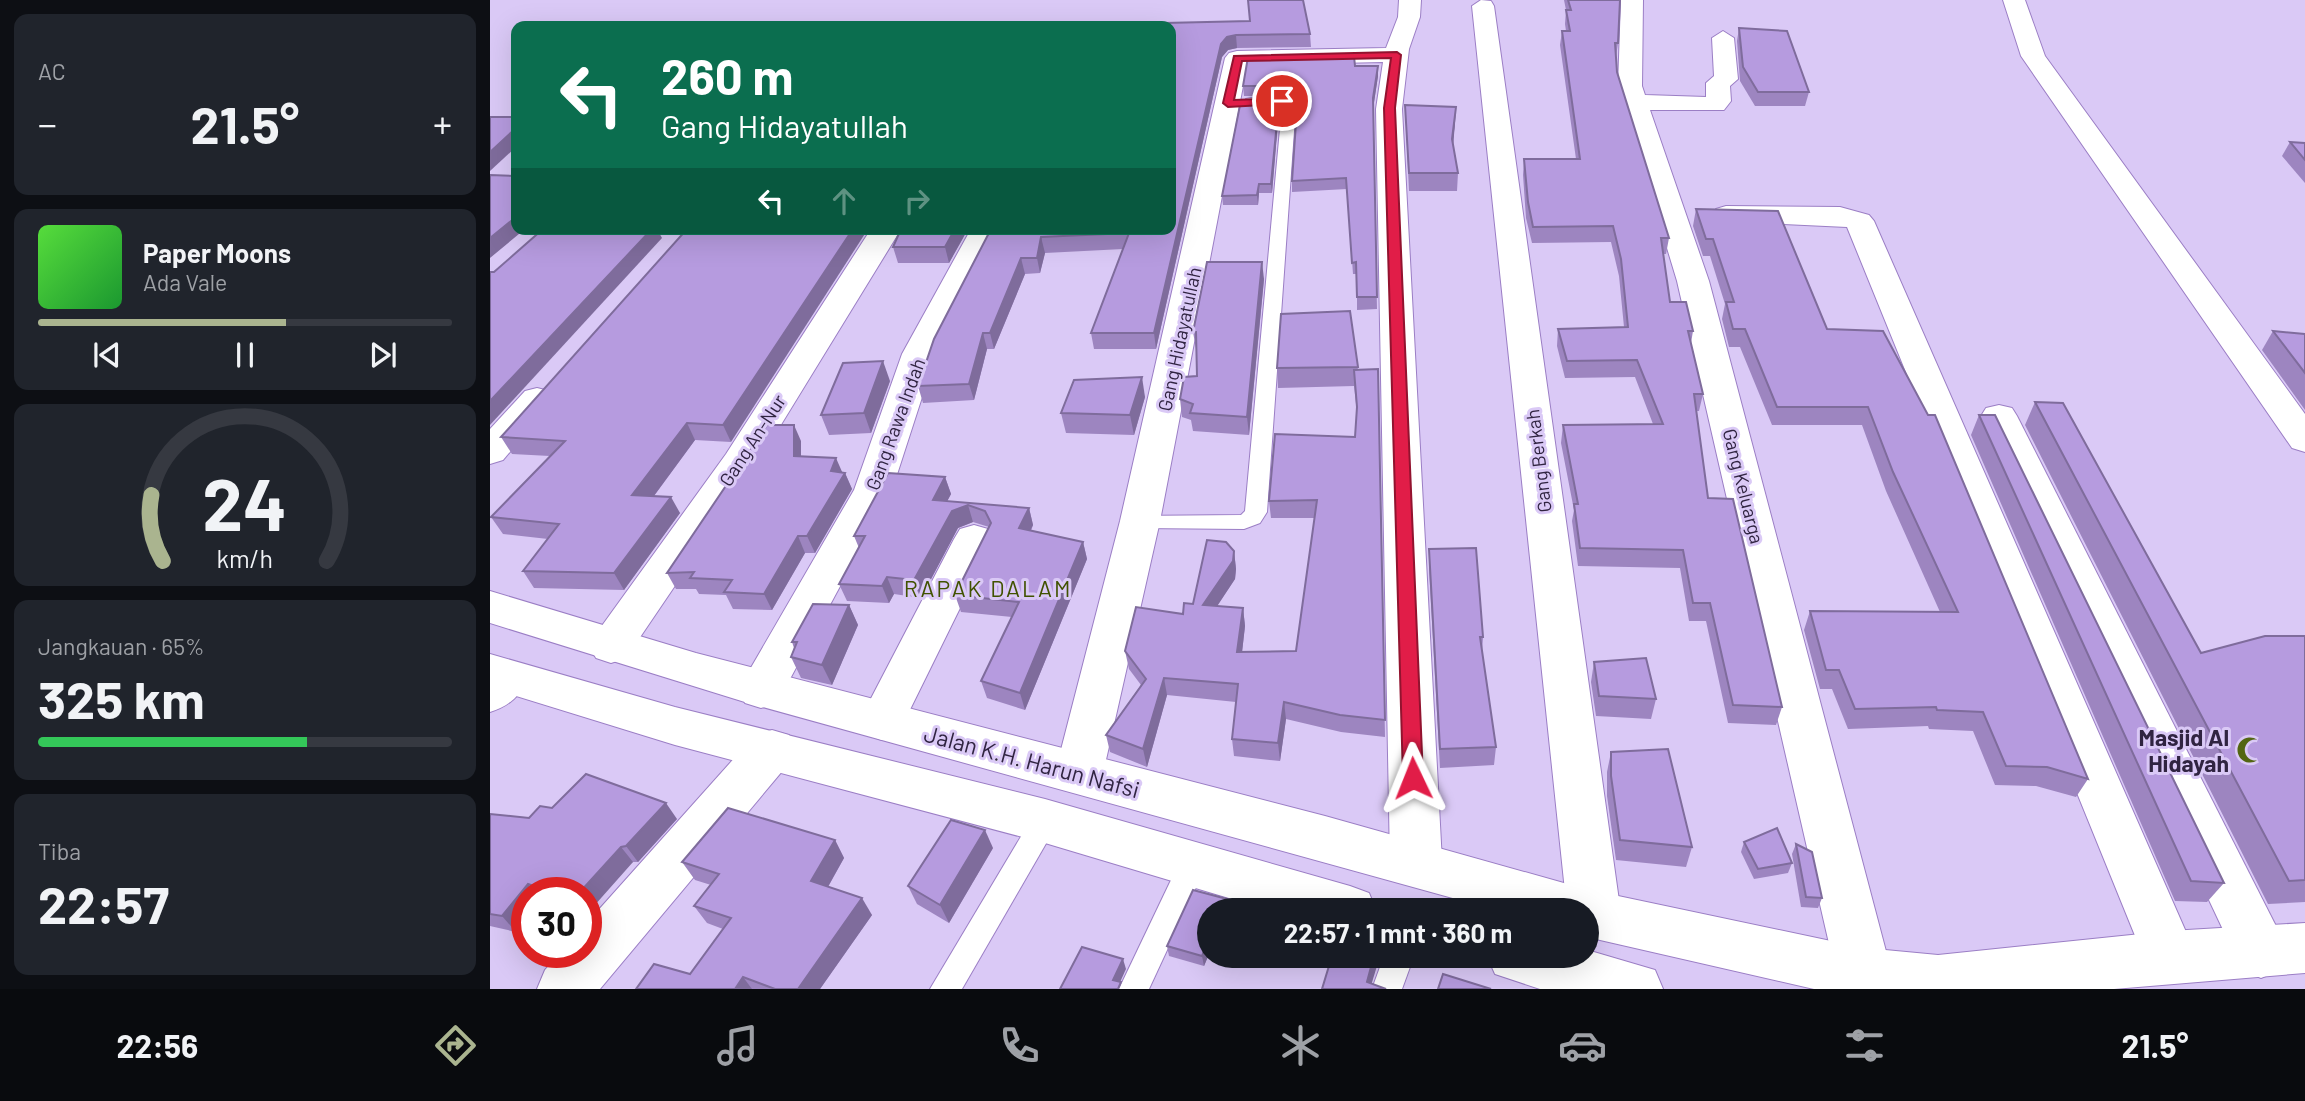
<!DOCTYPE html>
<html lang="id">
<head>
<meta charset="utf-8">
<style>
	:root { --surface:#171b24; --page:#20242c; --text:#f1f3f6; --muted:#9ea1a6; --line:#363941; --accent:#aab48f }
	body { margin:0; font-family:Barlow,sans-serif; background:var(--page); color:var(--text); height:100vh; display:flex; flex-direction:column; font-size:26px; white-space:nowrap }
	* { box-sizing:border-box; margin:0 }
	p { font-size:23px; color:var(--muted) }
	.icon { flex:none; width:38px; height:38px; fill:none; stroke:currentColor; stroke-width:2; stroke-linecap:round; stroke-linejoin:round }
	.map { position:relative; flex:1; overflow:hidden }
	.drawer { display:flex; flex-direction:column; gap:14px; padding:14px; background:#0d0f14; width:490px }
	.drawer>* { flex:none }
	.guide { position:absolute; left:21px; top:21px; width:665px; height:214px; border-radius:14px; box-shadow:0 7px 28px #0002; background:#0b6e4f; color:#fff; overflow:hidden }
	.speed { position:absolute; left:21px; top:877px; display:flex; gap:14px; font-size:35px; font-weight:700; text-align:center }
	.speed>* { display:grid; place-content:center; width:91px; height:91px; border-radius:50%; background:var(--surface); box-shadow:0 7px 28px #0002; line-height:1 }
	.speed .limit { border:10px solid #d22; background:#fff; color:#111 }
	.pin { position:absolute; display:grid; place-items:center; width:60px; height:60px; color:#fff; margin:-30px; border:4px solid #fff; border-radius:50%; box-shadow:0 2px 7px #0007 }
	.me { position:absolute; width:77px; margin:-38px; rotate:358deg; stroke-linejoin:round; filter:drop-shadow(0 0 5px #0008) }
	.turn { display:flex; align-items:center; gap:24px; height:147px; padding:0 35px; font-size:32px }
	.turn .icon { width:91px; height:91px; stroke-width:2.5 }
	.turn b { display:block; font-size:49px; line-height:60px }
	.lanes { display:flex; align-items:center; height:66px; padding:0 35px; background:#0003; justify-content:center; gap:35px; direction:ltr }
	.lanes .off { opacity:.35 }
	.big { font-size:52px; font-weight:700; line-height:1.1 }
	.drawer .widget { flex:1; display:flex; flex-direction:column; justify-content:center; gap:10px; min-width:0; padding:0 24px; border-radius:14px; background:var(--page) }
	.drawer .dial { align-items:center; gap:0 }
	.dial svg { height:182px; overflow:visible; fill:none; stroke:var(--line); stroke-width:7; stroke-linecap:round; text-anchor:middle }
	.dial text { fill:var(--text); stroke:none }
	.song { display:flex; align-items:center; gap:21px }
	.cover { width:84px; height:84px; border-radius:10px; background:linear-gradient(135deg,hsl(110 70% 55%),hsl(130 70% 35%)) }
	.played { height:7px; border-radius:4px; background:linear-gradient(90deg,var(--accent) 60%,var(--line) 60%) }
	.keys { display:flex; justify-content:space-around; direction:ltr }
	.heat { display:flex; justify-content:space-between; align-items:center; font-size:38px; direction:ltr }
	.charge { height:10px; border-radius:5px; background:linear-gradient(90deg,#34c759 65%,var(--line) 0) }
	.trip { position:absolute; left:707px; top:898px; width:402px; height:70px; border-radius:35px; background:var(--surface); box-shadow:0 7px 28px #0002; font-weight:700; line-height:70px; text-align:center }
	.tabs { display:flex; height:112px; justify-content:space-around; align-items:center; background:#090b0e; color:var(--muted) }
	.tabs .icon { width:49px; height:49px }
	.tabs .on { color:var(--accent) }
	.tabs b { font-size:32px; color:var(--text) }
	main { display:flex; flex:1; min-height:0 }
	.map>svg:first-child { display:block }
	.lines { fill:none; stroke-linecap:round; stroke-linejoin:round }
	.service-casing { stroke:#9b7ec5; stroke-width:2 }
	.minor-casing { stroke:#9b7ec5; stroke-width:2 }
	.secondary-casing { stroke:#9b7ec5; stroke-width:2 }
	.service { fill:#fff; fill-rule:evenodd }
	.minor { fill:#fff; fill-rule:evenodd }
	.secondary { fill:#fff; fill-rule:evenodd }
	.wall { fill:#9d85c0 }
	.shaded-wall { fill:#7f6c9c }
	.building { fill:#b69bdf; stroke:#7f6c9c; stroke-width:2 }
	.route { fill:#e11d48; stroke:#92132f; stroke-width:2 }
	.labels { text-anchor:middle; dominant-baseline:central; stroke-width:6; stroke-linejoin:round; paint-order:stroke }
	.street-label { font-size:19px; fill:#302441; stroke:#dac9f6 }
	.quarter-label { font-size:23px; letter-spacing:2px; fill:#415200; stroke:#dac9f6 }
	.near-poi-label { font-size:23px; font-weight:bold; fill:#302441; stroke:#dac9f6; text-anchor:end }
	.near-street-label { font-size:23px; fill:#302441; stroke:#dac9f6 }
</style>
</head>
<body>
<main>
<section class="drawer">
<div class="widget"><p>AC</p>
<div class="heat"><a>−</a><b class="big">21.5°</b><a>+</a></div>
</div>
<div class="widget">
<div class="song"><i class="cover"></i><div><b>Paper Moons</b><p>Ada Vale</p></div></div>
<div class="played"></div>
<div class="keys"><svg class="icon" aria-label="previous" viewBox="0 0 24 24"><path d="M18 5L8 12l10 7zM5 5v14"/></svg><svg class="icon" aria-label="pause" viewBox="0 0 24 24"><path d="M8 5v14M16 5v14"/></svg><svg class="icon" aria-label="next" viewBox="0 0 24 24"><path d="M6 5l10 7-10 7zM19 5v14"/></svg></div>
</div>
<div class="widget dial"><svg viewBox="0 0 100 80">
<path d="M14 69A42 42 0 1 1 86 69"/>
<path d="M14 69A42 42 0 0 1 9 40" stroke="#aab48f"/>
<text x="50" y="56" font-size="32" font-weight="700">24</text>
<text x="50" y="72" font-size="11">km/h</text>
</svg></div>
<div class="widget"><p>Jangkauan · 65%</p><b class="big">325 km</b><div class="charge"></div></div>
<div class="widget"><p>Tiba</p><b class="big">22:57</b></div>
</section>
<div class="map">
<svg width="1815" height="989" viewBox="0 0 1815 989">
	<rect width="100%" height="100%" fill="#dac9f6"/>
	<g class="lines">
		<!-- service casing -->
		<g class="service-casing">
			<g id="service">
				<polygon points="761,98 799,99 806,103 777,512 770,523 754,529 650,528 642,526 639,521 642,516 751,515 755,511 792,107 756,105 756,99"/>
				<polygon points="555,809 565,813 569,821 472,989 440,989 545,813"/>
				<polygon points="702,854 712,857 716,866 659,989 629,989 692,857"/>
				<polygon points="894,956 924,956 912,989 882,989"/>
			</g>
		</g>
		<!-- minor casing -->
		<g class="minor-casing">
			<g id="minor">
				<polygon points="909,0 931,0 930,17 919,49 912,109 952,862 944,878 926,885 908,878 900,862 886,109 893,62 757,65 670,521 613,773 606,787 589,793 572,787 565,773 630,521 735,58 739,53 747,51 896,48 908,17"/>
				<polygon points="991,0 1001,1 1004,6 1131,915 1123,932 1104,939 1097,937 1097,910 1077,910 982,6"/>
				<polygon points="1131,0 1153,0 1152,86 1155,95 1216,97 1216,83 1224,76 1222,38 1233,31 1244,38 1248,79 1240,86 1241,101 1234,110 1160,110 1219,281 1402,974 1395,989 1353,989 1346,974 1187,281 1128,86"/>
				<polygon points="1513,0 1535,0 1555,56 1815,414 1815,452 1802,448 1531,56"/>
				<polygon points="1236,206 1350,207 1379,215 1384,221 1707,957 1699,975 1680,983 1661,975 1357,227 1226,221 1222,215 1226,209"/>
				<polygon points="381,229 411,229 262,472 136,658 121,663 106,658 99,646 106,634 236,454"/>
				<polygon points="481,229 511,229 446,354 402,490 287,703 271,708 255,703 248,690 364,490 412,354"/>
				<polygon points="47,388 59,391 65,399 13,460 0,464 0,429 35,391"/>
				<polygon points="1509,405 1522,408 1527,416 1790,934 1798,952 1790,970 1771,978 1752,970 1491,416 1496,408"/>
				<polygon points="484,525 498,529 504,539 408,734 392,740 376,734 369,721 376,708 464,539 470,529"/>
				<path d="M17,661l16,5 6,12c-9,18 -20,28 -39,34v-45z"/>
				<polygon points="282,730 299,735 306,749 299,763 110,989 47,989 55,970 71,952 96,952 96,924 265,735"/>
			</g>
		</g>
		<!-- secondary casing -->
		<g class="secondary-casing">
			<g id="secondary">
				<polygon points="0,591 206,653 835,816 1095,889 1374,948 1448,955 1680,931 1815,923 1815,973 1624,989 1324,989 1097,937 1097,910 1006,910 258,703 0,623"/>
				<polygon points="0,654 185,707 555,799 860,886 879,893 886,910 779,910 555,843 185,745 0,688"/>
				<polygon points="1097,950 1165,970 1173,989 1050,989 1005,974 997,956 1097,956"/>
			</g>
		</g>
		<!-- service -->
		<use href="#service" class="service"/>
		<!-- minor -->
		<use href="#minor" class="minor"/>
		<!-- secondary -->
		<use href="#secondary" class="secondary"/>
	</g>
	<!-- wall -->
	<g class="wall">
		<polygon points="1074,0 1130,0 1128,43 1126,57 1127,72 1179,238 1176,254 1173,254 1180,302 1203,331 1201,343 1213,394 1209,411 1206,411 1218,498 1292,707 1286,725 1238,723 1216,621 1199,621 1190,568 1088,566 1082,521 1084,510 1071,443 1073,425 1163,424 1145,377 1075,378 1067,346 1068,329 1134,327 1129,276 1121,242 1042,243 1036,218 1033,175 1034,159 1086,159 1070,45 1072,31 1076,31 1075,24 1076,10"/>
		<polygon points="681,26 820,34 821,47 747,48 738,50 732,57 666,349 604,349 601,333 633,249 555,253 550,273 535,274 504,349 497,349 484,400 433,403 428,386 501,229 681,229"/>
		<polygon points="1249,28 1319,92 1315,106 1265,106 1250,81 1247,41"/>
		<polygon points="865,66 888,66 888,76 883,109 887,309 867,310 867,274 863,274 857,189 802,192 802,181 807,102 799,96 754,96 753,86"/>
		<polygon points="789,101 789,110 782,193 769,193 768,205 733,205 732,196"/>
		<polygon points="915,105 966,107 963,145 968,173 967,191 919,191"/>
		<polygon points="1800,142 1815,143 1815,183 1792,156"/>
		<polygon points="1206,209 1337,329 1598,779 1586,797 1546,786 1505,785 1483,731 1439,729 1438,726 1358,729 1342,689 1330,689 1314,630 1320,611 1450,612 1396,491 1372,425 1282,425 1250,347 1239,347 1232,319 1235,304 1220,256 1213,256 1203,226"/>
		<polygon points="197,229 241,442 205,440 164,496 190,513 134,590 44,588 33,571 58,539 13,534 1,517 60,456 22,454 11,437"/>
		<polygon points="478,229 459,263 408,263 403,247"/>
		<polygon points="774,279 759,435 703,431 701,420 692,417 690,399 707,376 706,349 703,332"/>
		<polygon points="860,311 868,370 888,369 895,737 851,732 796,719 790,761 744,756 742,739 746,702 677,695 657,767 620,752 616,735 651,685 639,669 635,651 693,614 703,604 744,551 746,569 745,579 727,606 753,608 755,626 752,652 806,651 825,518 781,518 779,501 865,437 867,413 864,386 788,388 787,368"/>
		<polygon points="1783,331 1815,334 1815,410 1772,350"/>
		<polygon points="400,381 381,433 339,435 331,415"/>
		<polygon points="655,397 644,435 576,433 571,413"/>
		<polygon points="1545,402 1711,653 1815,636 1815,902 1778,904 1535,425"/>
		<polygon points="1489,415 1734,883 1717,902 1685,901 1481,435"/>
		<polygon points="311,441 311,456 355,473 362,489 325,553 315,553 282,610 243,609 236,595 209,594 206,589 186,589 177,573"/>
		<polygon points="455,477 461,494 457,501 539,508 543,525 541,531 593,542 597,559 535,710 497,698 491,681 522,617 471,612 465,595 499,527 483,522 468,528 431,598 404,594 399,603 357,601 349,584 369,548 364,536"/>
		<polygon points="939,549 993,637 992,652 1006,747 1004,765 950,768 939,568"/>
		<polygon points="359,605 368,625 342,685 311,678 301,657 304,648 302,642"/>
		<polygon points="1104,662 1166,699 1161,719 1106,716 1101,682"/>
		<polygon points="1121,752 1202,847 1196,867 1126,860 1117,796 1117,772"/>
		<polygon points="62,808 187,819 148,862 143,862 96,892 37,892 26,932 0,926 0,814 39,818"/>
		<polygon points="345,840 354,858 338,887 382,915 330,989 146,989 200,974 233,929 217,923 204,906 221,885 205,880 192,862"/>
		<polygon points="1254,842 1302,863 1298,873 1264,879 1251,852"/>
		<polygon points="1306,844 1332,898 1328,908 1311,907 1302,854"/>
		<polygon points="503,848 459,923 427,904 418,886"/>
		<polygon points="738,909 714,966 679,956 677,946"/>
	</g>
	<!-- shaded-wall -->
	<g class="shaded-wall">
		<polygon points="746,35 747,48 738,50 732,57 666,349 664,333 731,44 737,37"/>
		<polygon points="888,66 888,76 883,109 883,98"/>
		<polygon points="789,101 789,110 782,193 781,184"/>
		<polygon points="966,107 965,124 962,157 962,139"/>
		<polygon points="26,128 26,147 0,171 0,152"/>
		<polygon points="769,184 769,193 768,205 767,195"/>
		<polygon points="26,217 26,229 35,229 0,258 0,238"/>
		<polygon points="162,229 167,229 172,238 0,425 0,401"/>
		<polygon points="363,229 378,229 241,442 233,425"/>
		<polygon points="465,229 478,229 459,263 455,247"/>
		<polygon points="551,237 555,253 550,273 547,258"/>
		<polygon points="531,258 535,274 504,349 500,333"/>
		<polygon points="772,262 774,279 759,435 757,417"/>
		<polygon points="493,333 497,349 484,400 479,384"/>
		<polygon points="393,361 400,381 381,433 374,413"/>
		<polygon points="652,377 655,397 644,435 640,415"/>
		<polygon points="197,423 205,440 152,512 142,495"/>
		<polygon points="304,425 311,441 311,472 304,456"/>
		<polygon points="346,458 353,474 355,473 362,489 325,553 317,536"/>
		<polygon points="455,477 461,494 449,517 443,500"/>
		<polygon points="181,497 190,513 134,590 124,573"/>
		<polygon points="478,505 483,522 468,528 431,598 424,580 462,511"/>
		<polygon points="539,508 543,525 533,545 529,528"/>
		<polygon points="308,536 315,553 282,610 274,594"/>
		<polygon points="593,542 597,559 535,710 530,693"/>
		<polygon points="744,551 746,569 745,579 716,623 713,605"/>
		<polygon points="397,577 404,594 399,603 392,586"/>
		<polygon points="359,605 368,625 342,685 332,665"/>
		<polygon points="753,608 755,626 750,670 747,652"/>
		<polygon points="674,678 677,695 657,767 653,749"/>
		<polygon points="794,702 796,719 790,761 788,743"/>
		<polygon points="176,803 187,819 148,862 136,846"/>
		<polygon points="495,830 503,848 459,923 450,905"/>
		<polygon points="345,840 354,858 331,899 321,881"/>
		<polygon points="131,847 143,862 96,915 96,892 90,892"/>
		<polygon points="38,884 46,892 37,892 37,918 26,932 12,916"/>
		<polygon points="372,898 382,915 330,989 308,989"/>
		<polygon points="737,899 738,910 732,910"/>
		<polygon points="719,939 719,954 714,966 712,956"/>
		<polygon points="884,956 890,956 880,989 877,982"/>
		<polygon points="633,959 636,969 627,989 623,980"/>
		<polygon points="253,977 262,989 245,989"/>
	</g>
	<!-- building -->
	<g class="building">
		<polygon points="758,0 813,0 820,34 746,35 737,37 731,44 664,333 601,333 639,233 551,237 547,258 531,258 500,333 493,333 479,384 428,386 444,339 501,229 681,229 681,26 673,26 674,23 760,21"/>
		<polygon points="1078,0 1130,0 1128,43 1125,43 1127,72 1179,238 1171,238 1180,302 1196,302 1203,331 1198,331 1213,394 1204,394 1218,498 1243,499 1292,707 1243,705 1220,603 1203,603 1193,550 1090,548 1084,504 1088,504 1073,425 1173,424 1147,360 1077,361 1068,329 1138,327 1131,259 1123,226 1043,227 1038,202 1034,159 1090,159 1072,31 1080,31 1076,10 1081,10"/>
		<polygon points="1249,28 1297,31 1319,92 1268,92 1253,67"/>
		<polygon points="864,56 865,66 888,66 883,98 887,297 867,297 866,262 862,263 856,178 802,181 808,93 798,86 753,86 758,57"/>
		<polygon points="751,100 789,101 781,184 769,184 767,195 732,196"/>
		<polygon points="915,105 966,107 962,139 968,173 919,173"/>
		<polygon points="0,117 26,117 26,128 0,152"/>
		<polygon points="1800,142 1815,143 1815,160"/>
		<polygon points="0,175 26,176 26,217 0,238"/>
		<polygon points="1206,209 1288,211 1337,329 1393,331 1438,415 1445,415 1598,779 1557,767 1516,766 1493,712 1447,710 1446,707 1365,709 1349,670 1336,670 1320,611 1468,612 1403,472 1378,407 1287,407 1255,329 1243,329 1236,302 1244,302 1223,239 1216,239"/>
		<polygon points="53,229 162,229 0,401 0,272 4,272"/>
		<polygon points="197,229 219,229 247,232 249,229 363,229 233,425 197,423 142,495 181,497 124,573 33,571 69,524 1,517 75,441 11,437"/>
		<polygon points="411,229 465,229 455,247 403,247"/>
		<polygon points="717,262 772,262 757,417 700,413 703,404 690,399 694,377 707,376 706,332 703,332"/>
		<polygon points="860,311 868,367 787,368 791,314"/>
		<polygon points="1783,331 1815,334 1815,373"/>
		<polygon points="393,361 374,413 331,415 353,363"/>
		<polygon points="888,369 895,720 850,715 794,702 788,743 742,739 748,684 674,678 653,749 616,735 656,679 635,651 646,607 693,614 694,603 703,604 717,540 736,542 744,551 743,561 713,605 753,608 747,652 806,651 827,500 779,501 785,434 865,437 867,407 864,370"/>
		<polygon points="652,377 640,415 571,413 584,380"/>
		<polygon points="1545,402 1573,403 1711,653 1775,636 1815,636 1815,880 1799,881"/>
		<polygon points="1489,415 1505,415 1734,883 1701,881"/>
		<polygon points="277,425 304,425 304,456 346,458 341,471 355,473 317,536 308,536 274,594 234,592 242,580 200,578 204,572 177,573"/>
		<polygon points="398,473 455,477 443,500 539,508 529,528 593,542 530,693 491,681 529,602 465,595 501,523 495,511 478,505 462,511 424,580 397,577 392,586 349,584 375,536 364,536"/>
		<polygon points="986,548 993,637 990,637 1006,747 950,749 939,549"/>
		<polygon points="323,604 359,605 332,665 301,657 307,642 302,642"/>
		<polygon points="1156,658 1166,699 1109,696 1104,662"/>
		<polygon points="1178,749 1202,847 1130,840 1121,776 1121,752"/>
		<polygon points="96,774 176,803 136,846 131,847 90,892 61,892 38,884 12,916 0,914 0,814 39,818 50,806 62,808"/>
		<polygon points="238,808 345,840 321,881 372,898 308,989 285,989 253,977 245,989 146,989 164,964 200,974 241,918 204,906 229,874 192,862"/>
		<polygon points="461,820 495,830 450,905 418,886"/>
		<polygon points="1287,828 1302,863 1268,869 1254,842"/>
		<polygon points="1306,844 1322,852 1332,898 1316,897"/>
		<polygon points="703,890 737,899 732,910 719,910 719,939 712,956 677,946"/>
		<polygon points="592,947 633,959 623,980 631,982 628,989 570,989"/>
		<polygon points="842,956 884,956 877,982 896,989 832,989"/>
		<polygon points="953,974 1001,989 948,989"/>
	</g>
	<!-- route -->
	<polygon class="route" points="907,52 911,55 905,108 933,778 931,784 923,787 916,784 913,778 894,108 901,58 752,61 744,100 792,98 797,101 792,104 738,107 733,103 744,56"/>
	<!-- icons -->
	<defs>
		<g id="mosque-bare" transform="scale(2.1)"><path d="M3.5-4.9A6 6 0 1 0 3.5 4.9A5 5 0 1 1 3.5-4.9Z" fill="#536612" stroke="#dac9f6" stroke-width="2.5" paint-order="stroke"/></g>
	</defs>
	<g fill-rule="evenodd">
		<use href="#mosque-bare" x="1760" y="750"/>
	</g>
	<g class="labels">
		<!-- street labels -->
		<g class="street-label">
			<text transform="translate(689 339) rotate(-78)">Gang Hidayatullah</text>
			<text transform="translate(405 424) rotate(-70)">Gang Rawa Indah</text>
			<text transform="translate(262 440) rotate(-57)">Gang An-Nur</text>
			<text transform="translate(1048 461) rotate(-97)">Gang Berkah</text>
			<text transform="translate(1254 486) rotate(76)">Gang Keluarga</text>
		</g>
		<!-- quarter labels -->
		<g class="quarter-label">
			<text x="498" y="588">RAPAK DALAM</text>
		</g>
		<!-- near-poi labels -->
		<g class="near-poi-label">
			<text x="1739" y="737">Masjid Al<tspan x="1739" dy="26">Hidayah</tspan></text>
		</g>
		<!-- near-street labels -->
		<g class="near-street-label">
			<text transform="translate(542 761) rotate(15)">Jalan K.H. Harun Nafsi</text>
		</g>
	</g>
</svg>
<div class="speed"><div class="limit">30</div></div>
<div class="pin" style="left:792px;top:101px;background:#d93025"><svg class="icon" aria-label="arrive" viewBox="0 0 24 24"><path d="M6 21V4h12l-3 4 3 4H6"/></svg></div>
<svg class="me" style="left:923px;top:778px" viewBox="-20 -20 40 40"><path d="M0-17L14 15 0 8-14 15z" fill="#e11d48" stroke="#fff" stroke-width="4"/></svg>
<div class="trip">22:57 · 1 mnt · 360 m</div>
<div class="guide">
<div class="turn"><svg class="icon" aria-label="left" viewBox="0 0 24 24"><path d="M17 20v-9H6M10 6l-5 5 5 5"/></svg><div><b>260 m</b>Gang Hidayatullah</div></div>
<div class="lanes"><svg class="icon" aria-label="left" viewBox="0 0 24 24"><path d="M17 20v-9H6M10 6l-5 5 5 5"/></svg><svg class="icon off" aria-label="ahead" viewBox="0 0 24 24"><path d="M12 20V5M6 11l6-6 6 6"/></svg><svg class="icon off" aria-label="right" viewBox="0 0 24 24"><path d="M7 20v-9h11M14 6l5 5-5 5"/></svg></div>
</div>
</div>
</main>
<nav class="tabs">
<b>22:56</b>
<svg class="icon on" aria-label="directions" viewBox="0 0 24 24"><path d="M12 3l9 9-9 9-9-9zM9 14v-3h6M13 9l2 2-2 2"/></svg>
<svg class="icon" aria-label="music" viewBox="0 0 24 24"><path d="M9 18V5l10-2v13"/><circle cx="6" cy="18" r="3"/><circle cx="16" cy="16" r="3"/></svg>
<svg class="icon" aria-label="phone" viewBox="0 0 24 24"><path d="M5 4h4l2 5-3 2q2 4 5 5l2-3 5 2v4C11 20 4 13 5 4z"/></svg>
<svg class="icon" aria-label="climate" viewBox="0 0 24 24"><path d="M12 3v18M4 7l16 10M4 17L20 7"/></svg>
<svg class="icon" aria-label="car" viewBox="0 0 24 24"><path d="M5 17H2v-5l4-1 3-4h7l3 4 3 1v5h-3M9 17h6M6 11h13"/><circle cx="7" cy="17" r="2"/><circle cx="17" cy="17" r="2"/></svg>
<svg class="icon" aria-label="filters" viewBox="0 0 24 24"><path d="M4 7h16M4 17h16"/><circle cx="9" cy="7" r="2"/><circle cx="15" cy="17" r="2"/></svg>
<b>21.5°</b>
</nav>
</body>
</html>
